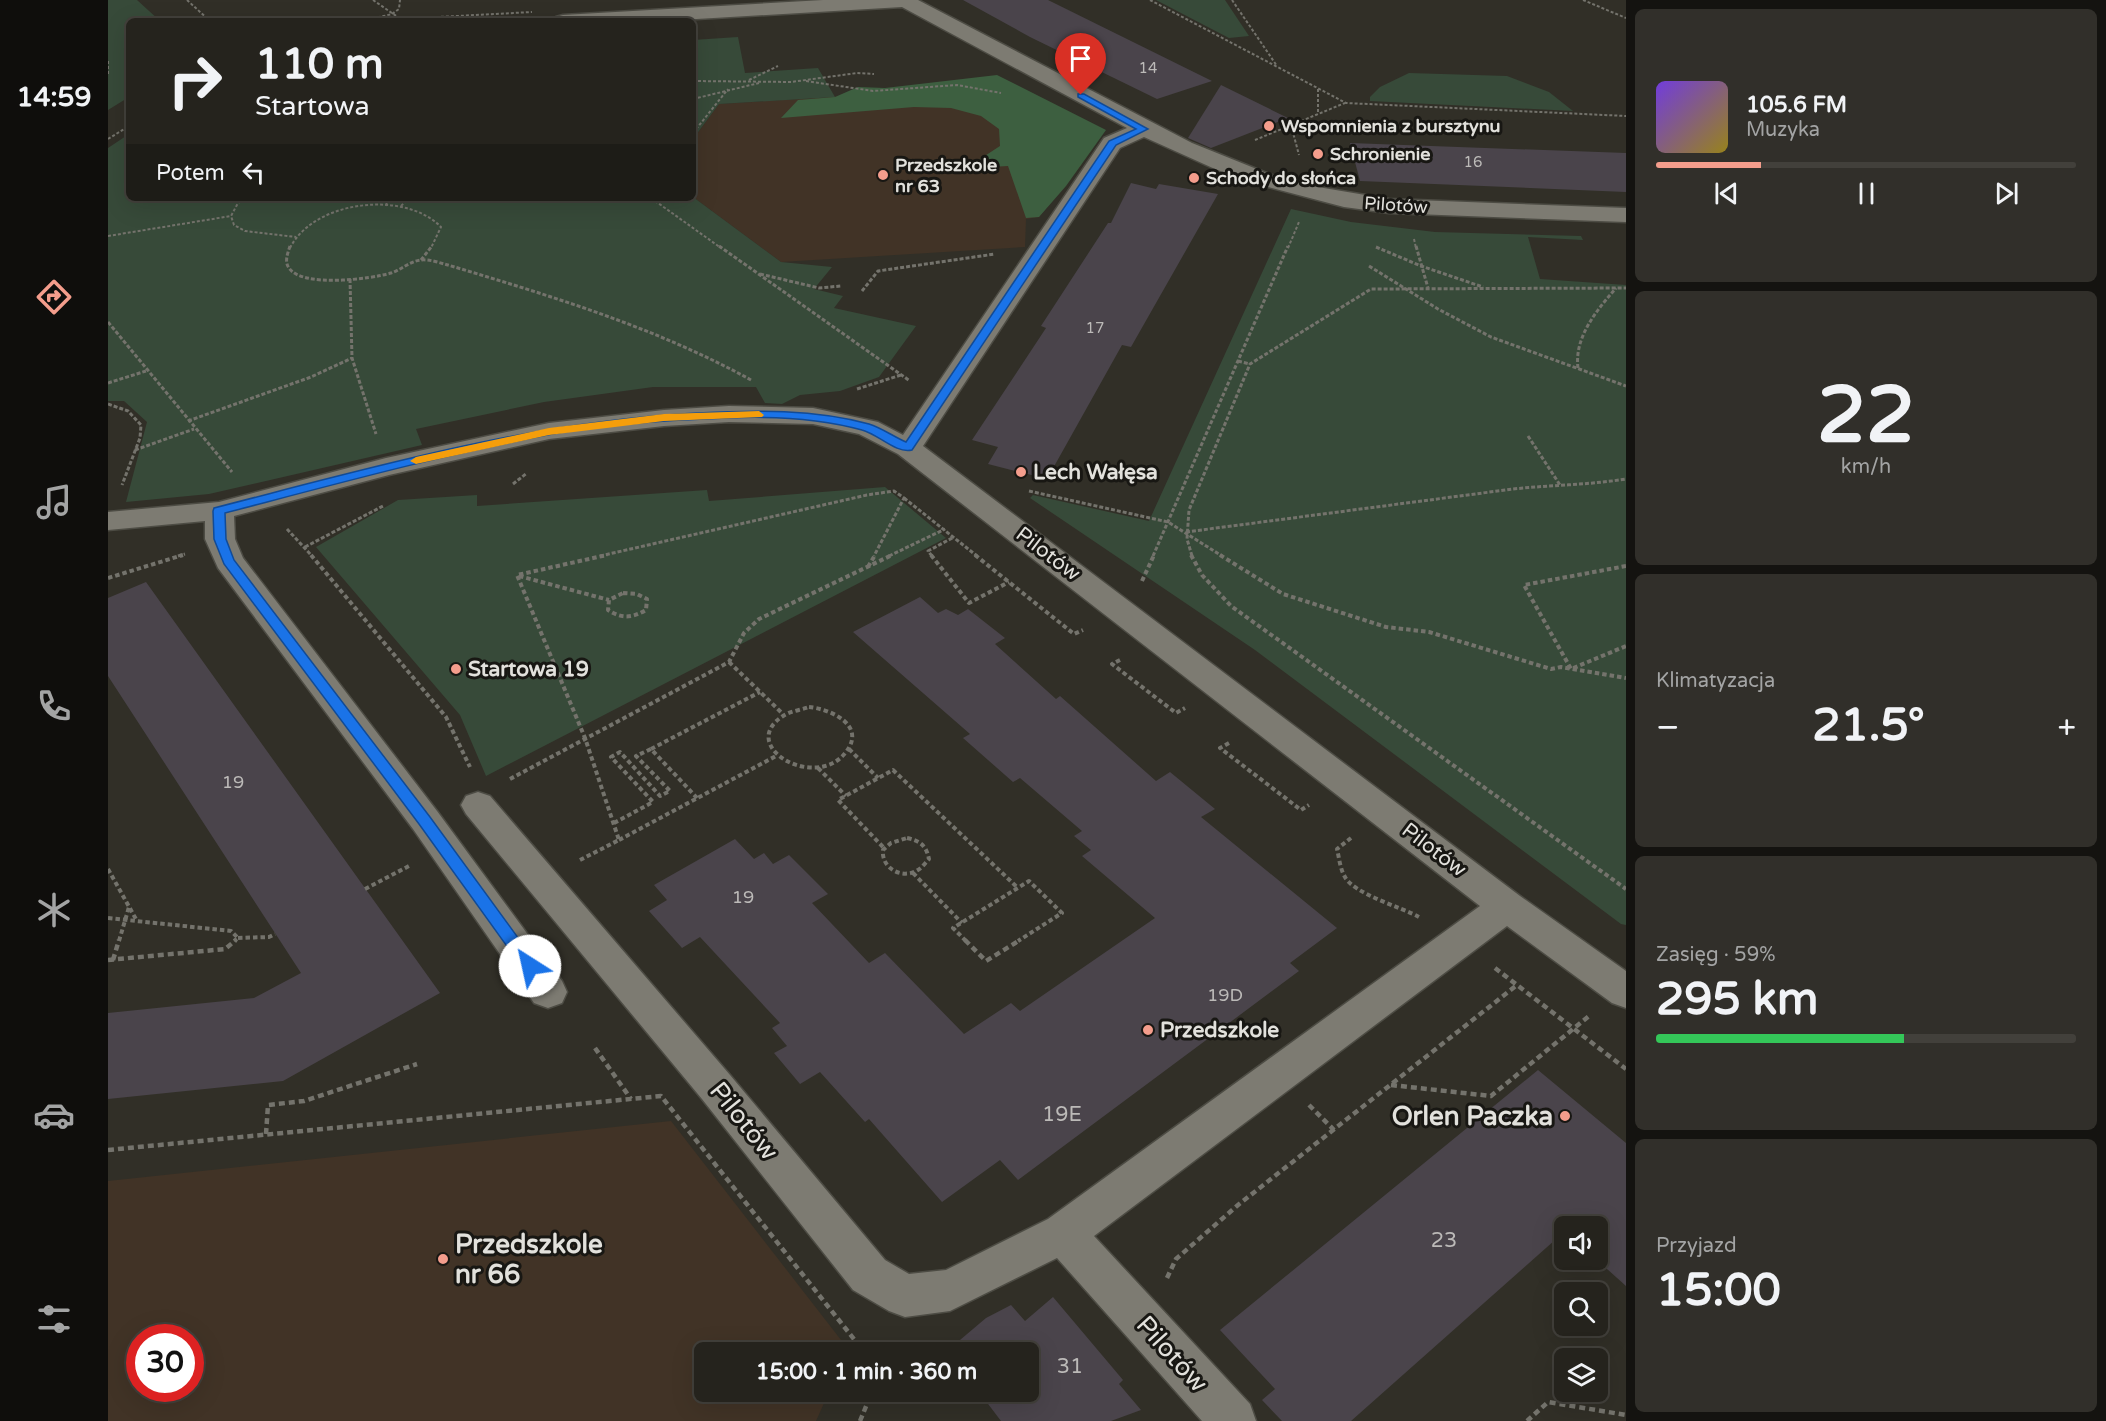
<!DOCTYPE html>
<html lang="pl">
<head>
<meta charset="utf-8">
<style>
	:root { --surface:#25231d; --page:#312f2a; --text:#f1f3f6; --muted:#a3a4a4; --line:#42403b; --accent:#f49d8c }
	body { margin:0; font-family:"Varela Round",sans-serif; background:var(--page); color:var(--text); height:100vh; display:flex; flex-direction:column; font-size:22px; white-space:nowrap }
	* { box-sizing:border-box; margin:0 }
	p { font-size:20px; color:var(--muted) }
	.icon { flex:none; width:33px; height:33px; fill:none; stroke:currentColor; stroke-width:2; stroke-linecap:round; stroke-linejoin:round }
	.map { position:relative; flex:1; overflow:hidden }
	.panel { display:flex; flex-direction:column; gap:9px; padding:9px; background:#141310; width:480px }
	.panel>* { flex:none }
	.hud { position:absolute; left:18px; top:18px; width:570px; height:183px; border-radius:9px; box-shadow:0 6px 24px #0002,0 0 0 2px var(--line); background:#25231d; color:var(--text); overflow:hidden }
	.buttons { position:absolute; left:1446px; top:1216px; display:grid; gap:12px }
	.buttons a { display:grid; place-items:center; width:54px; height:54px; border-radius:9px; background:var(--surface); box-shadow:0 6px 24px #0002,0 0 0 2px var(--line); font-size:30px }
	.speed { position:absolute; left:18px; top:1324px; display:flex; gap:12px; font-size:30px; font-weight:700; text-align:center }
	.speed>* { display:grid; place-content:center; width:78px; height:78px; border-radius:50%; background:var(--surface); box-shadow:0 6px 24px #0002,0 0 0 2px var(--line); line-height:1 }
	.speed .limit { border:9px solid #d22; background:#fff; color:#111 }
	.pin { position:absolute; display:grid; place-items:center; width:51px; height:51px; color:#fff; margin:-62px -26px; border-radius:50% 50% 50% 0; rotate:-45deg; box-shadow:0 0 6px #0007 }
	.pin .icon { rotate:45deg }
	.me { position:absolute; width:66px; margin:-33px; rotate:325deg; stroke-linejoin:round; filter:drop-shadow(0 0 4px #0008) }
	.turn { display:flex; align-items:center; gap:21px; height:126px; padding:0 30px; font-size:27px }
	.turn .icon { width:78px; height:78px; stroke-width:2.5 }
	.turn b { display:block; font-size:42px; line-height:51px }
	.then { display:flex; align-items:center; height:57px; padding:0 30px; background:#0003; gap:12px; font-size:22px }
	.big { font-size:45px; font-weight:700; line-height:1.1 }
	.panel .widget { flex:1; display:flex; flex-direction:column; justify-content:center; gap:9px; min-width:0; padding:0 21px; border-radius:9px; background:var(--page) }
	.panel .dial { align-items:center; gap:0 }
	.dial b { font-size:78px; line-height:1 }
	.song { display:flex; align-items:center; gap:18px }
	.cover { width:72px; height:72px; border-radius:9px; background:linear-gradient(135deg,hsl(260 70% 55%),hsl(50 70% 35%)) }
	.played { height:6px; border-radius:3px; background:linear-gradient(90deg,var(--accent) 25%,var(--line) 25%) }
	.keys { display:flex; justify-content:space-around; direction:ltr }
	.heat { display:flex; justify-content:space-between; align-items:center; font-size:33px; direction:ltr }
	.charge { height:9px; border-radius:4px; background:linear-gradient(90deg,#34c759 59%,var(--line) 0) }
	.trip { position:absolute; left:586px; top:1342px; width:345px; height:60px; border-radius:9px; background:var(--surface); box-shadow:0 6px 24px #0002,0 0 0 2px var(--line); font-weight:700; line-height:60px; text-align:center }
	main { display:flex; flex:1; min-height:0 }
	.dock { display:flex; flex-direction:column; width:108px; justify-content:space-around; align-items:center; background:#0f0e0c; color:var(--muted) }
	.dock .icon { width:42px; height:42px }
	.dock .active { color:var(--accent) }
	.dock b { font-size:27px; color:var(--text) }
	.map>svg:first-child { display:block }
	.education { fill:#413326; fill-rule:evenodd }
	.green { fill:#374a39 }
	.forest { fill:#3d5f40 }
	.building { fill:#4a444b }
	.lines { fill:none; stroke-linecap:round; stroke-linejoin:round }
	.minor-casing { stroke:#4d4c44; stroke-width:3 }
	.path-far3 { stroke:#74736c; stroke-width:2; stroke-dasharray:3 2; stroke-linecap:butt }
	.path-far2 { stroke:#74736c; stroke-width:3; stroke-dasharray:4 2; stroke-linecap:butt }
	.path-far1 { stroke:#74736c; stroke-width:4; stroke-dasharray:4.5 3; stroke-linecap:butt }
	.path { stroke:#74736c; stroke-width:4.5; stroke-dasharray:6 4; stroke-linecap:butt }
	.minor { fill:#7d7b72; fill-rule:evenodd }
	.route { fill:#1a73e8; stroke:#114b97; stroke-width:1.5 }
	.slow { fill:#f59e0b }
	.poi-dot { fill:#f49d8c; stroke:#181713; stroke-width:2 }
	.labels { text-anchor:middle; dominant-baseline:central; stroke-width:6; stroke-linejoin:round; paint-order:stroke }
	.far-number-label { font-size:15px; fill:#bcbab8 }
	.far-poi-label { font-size:18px; font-weight:bold; fill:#e2e1dc; stroke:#181713; text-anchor:start }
	.far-street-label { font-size:18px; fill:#e2e1dc; stroke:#181713 }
	.number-label { font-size:18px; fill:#bcbab8 }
	.poi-label { font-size:21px; font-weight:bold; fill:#e2e1dc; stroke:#181713; text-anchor:start }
	.street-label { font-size:21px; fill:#e2e1dc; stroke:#181713 }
	.near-number-label { font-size:21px; fill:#bcbab8 }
	.near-poi-label { font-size:26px; font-weight:bold; fill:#e2e1dc; stroke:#181713; text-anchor:end }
	.near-street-label { font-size:26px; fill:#e2e1dc; stroke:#181713 }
</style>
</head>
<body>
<main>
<nav class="dock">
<b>14:59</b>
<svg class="icon active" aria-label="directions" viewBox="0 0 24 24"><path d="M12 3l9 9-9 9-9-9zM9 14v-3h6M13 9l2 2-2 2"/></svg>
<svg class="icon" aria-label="music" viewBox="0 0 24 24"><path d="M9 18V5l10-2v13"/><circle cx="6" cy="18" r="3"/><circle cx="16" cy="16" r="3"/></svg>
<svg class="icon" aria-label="phone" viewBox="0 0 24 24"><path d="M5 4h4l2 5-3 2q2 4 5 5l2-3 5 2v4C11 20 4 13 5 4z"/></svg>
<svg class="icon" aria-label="climate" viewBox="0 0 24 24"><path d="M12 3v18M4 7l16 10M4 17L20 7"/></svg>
<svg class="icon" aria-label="car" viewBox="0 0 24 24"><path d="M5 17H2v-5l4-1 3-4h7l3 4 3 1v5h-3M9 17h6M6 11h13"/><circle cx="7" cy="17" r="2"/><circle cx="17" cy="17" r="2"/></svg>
<svg class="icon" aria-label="filters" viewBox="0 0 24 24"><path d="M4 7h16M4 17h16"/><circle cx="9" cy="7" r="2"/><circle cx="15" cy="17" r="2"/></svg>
</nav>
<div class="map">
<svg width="1518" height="1421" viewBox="0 0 1518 1421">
	<rect width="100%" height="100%" fill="#312f27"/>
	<!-- education -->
	<g class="education">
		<polygon points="853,89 974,164 931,217 918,219 917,247 673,262 585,197 585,139 611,104"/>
		<path d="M563,1121l177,228 -2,4h-141v39h124l-13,29h-708v-240zM32,1338h50v51h-50z"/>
	</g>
	<!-- green -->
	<g class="green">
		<polygon points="0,0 29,0 52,21 21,21 21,97 0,110"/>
		<polygon points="1048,0 1117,0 1141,36 1121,38"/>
		<polygon points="630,37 637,73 710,68 727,97 611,104 585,139 585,40"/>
		<polygon points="1301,73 1399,76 1441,92 1465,111 1262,101 1262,97 1272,87"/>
		<polygon points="21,134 21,198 585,197 673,262 724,267 706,289 735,296 726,308 808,326 771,377 732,391 692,395 674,404 657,403 648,387 545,387 436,402 308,429 314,445 101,494 18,502 39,422 16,401 0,401 0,148"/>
		<polygon points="1183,209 1243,222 1327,232 1473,236 1475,240 1420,237 1432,279 1518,285 1518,925 1513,924 1147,650 922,498 925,495 1041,521"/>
		<polygon points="777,487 838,538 378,776 352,715 208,547 290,500 369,495 369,506 599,490 601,501"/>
	</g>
	<!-- forest -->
	<polygon class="forest" points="889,75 998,130 958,186 931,217 918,218 900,166 811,171 808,164 869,161 892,146 891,129 873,116 843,108 806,107 673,118 690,100 727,97 750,87 777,88"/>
	<!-- building -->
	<g class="building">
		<polygon points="855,0 940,0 1104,81 1049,99 922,37"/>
		<polygon points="1113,85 1180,118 1103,148 1080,138"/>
		<polygon points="1242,143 1518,153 1518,192 1252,181"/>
		<polygon points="1023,183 1048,189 1051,184 1110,194 1023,347 1014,345 939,479 880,464 890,447 864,440 938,328 933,326 1000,223 1003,223"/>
		<polygon points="38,582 332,993 175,1081 0,1099 0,1013 146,998 193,973 0,676 0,598"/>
		<polygon points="812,597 830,613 838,609 850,615 860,609 897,638 887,644 948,699 952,696 1048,781 1062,772 1107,809 1093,817 1229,928 1182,963 1191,971 910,1180 892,1160 834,1202 761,1119 757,1122 712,1072 692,1084 666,1053 679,1046 664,1028 672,1023 592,937 574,948 541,911 559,900 546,885 627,839 646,859 656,853 665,864 681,855 720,894 704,903 761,963 777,953 856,1034 903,1003 912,1011 1047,918 974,856 983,850 966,836 974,831 912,778 905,782 855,738 862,734 745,632"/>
		<polygon points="1430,1070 1518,1143 1518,1286 1489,1260 1490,1227 1456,1227 1456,1232 1243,1421 1174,1421 1154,1400 1167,1389 1112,1330"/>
		<polygon points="945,1297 1015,1380 1011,1384 1033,1410 1003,1421 893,1421 871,1392 921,1392 921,1353 841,1353 839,1351 878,1318 903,1305 917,1321"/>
	</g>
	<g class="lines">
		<!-- minor casing -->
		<g class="minor-casing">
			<polygon id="minor" points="715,0 810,0 1084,143 1161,174 1198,185 1281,199 1518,208 1518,222 1281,213 1236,207 1145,183 1107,169 1036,137 1012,148 815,446 1412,896 1518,971 1518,1008 1504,1003 1399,926 986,1236 1142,1404 1148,1421 1094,1421 949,1258 842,1311 797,1317 781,1311 745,1290 594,1099 358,814 353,805 358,796 370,792 382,796 622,1075 777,1260 801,1274 838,1270 940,1219 1372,906 790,454 751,434 705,424 621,422 556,426 441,439 281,475 126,516 127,539 135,558 329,811 454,981 459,992 454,1003 440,1008 426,1003 305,829 110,568 97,539 97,521 0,530 0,512 111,502 278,458 441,423 556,410 621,406 705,408 770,422 795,435 996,138 1019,128 794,7 555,21 445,21 448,17 455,15"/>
		</g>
		<!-- path-far3 -->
		<g class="path-far3">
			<polyline points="79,0 102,21"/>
			<polyline points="265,0 294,20"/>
			<polyline points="1042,0 1238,103 1518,116"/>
			<polyline points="1124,0 1169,66"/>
			<polyline points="1475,0 1518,18"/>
			<polyline points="293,19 424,12"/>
			<polyline points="255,21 284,14 291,9 292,0"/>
			<polyline points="0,61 0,75"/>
			<polyline points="641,80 670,66"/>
			<polyline points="585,81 683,82 749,73 766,74"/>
			<polyline points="698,81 765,91 849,85 893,93"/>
			<polyline points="1210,89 1210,114"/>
			<polyline points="585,99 651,83"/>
			<polyline points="1183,125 1191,155"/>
			<polyline points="585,133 620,89"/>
			<polyline points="0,139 21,126"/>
			<polyline points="1147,140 1237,103"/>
			<polyline points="137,198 130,203 123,216 126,225 137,231 188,237"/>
			<polyline points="543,198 613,248"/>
			<polyline points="278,206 280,198"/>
			<polyline points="293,206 301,198"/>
			<polyline points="0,236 123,216"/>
			<polyline points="1306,239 1308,248"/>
			<path d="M182,248c24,-48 115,-58 151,-21l-10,21"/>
			<polyline points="1180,248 1191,222"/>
		</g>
		<!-- path-far2 -->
		<g class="path-far2">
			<path d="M182,246c-2,7 -6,15 -1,22 13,20 82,11 102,5 10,-3 19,-12 30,-13 9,-1 19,3 27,5 103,31 209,63 303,115"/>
			<polyline points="611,246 802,381"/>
			<polyline points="1308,246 1320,288"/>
			<polyline points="1268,247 1313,266 1375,287"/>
			<polyline points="313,260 324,246"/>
			<polyline points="1261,266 1330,309 1383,337 1518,386"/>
			<polyline points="652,274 711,288 733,286"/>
			<polyline points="242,279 244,358 268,434"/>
			<polyline points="754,291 770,271 887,254"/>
			<polyline points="0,322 124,472"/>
			<polyline points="1130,361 1142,364"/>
			<path d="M1470,368c-4,-31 19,-58 38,-80"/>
			<polyline points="0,383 38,371"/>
			<polyline points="749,389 793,375"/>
			<polyline points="0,404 20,411 33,425 32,438 14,485"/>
			<polyline points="80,421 203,377 244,358"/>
			<polyline points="1420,436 1452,485"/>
			<polyline points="27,450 86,429"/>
			<polyline points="405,484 419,473"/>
			<polyline points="921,491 1060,522 1114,556"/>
			<polyline points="796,498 869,556"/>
			<polyline points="179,529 204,556"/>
			<path d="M1078,532l327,-43c38,-4 75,-4 113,-10"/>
			<polyline points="197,547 275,506"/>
			<polyline points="70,556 77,554"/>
			<polyline points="492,556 759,495 786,491 796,498 766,556"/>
			<polyline points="781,556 837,529"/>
			<polyline points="824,556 820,551 846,537"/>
			<polyline points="1045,556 1180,246"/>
			<polyline points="1084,556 1079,539 1081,510 1142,364 1263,289 1518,288"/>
		</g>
		<!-- path-far1 -->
		<g class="path-far1">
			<polyline points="203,555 338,717 362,767"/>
			<polyline points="823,555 861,603 901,582"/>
			<polyline points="867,555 966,634 975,630"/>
			<polyline points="1083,555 1094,575 1123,606 1518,889"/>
			<polyline points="1112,555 1175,594 1278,627 1321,632 1443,669 1453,667 1518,678"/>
			<polyline points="1518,566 1416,585 1463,669 1518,646"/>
			<polyline points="760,567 767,555"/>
			<polyline points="411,576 501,600"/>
			<polyline points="0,578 75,555"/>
			<polyline points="1034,581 1046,555"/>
			<path d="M515,593l14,1 10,5 -1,11c-14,8 -24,9 -38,0l1,-10z"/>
			<polyline points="1012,660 1004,664 1068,713 1077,708"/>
			<polyline points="621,662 675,714"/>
			<path d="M701,707c21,2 58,18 37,45 -30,40 -110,-6 -63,-36 7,-5 18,-6 26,-9z"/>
			<polyline points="1121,743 1112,748 1193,810 1201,805"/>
			<polyline points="543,749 652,692"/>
			<polyline points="741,749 770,778"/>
			<polyline points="710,768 738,796"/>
			<polyline points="402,779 621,662 636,633 651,619 784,555"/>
			<polyline points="506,823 545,802 503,757 512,752 552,796 562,791 528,756 543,749 589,798"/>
			<path d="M799,838c13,3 19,7 22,21 -3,3 -7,9 -11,11 -16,10 -37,-2 -35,-20l8,-7z"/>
			<path d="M1243,838l-14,11c2,8 3,20 8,28 9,17 56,30 74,40"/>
			<polyline points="511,840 668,756"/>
			<polyline points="775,847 730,800 785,770 910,888"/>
			<polyline points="472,860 511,840 477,738 409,575 499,555"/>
			<polyline points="0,869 29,921"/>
			<polyline points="805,873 854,923"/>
			<polyline points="257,889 301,866"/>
			<polyline points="0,918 123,931 130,938 126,941"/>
			<polyline points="130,938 161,937 167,934"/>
			<polyline points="11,941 21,907"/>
			<polyline points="858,941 845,928 921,881 954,913 910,941"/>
		</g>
		<!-- path -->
		<g class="path">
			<polyline points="857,940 878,961 912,940"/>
			<polyline points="0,960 117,949 128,940"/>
			<polyline points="5,960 11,940"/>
			<polyline points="1387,968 1518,1069"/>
			<polyline points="487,1048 523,1099"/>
			<polyline points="1283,1085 1383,1096 1481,1016"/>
			<polyline points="1201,1105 1226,1130"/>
			<polyline points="158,1134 160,1105 196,1101 309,1064"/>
			<polyline points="0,1150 553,1096 757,1353"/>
			<polyline points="1059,1278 1068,1259 1130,1205 1409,985"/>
			<polyline points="788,1353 793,1348 794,1342"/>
			<polyline points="752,1421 764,1392"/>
			<polyline points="1419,1421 1440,1402 1518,1415"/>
		</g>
		<!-- minor -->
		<use href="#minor" class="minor"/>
	</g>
	<!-- route -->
	<path class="route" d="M970,94h6l64,35 -32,16 -204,305c-16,4 -34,-16 -50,-20 -43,-12 -90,-14 -135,-12 -57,2 -124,6 -180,17 -109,21 -215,50 -322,78l1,26 8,21 196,257 105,144 2,5 -2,4 -5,2 -6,-2 -105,-146 -195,-260 -10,-25 -1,-28 1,-3c160,-41 319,-87 484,-95 57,-3 116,-4 171,11 13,4 25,13 37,18l203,-301 27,-12 -58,-32z"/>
	<!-- slow -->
	<polygon class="slow" points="651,411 656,415 654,417 556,421 441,435 308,464 302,461 308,457 441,428 556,414"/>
	<!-- markers -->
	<g class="poi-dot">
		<circle cx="1161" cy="126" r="6"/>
		<circle cx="1210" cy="154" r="6"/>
		<circle cx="775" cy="175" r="6"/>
		<circle cx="1086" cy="178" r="6"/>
		<circle cx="913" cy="472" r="6"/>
		<circle cx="348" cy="669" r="6"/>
		<circle cx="1040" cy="1030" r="6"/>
		<circle cx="1457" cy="1116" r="6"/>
		<circle cx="335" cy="1259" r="6"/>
	</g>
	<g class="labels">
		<!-- far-number labels -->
		<g class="far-number-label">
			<text x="1040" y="68">14</text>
			<text x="1365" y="162">16</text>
			<text x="987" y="328">17</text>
		</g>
		<!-- far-poi labels -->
		<g class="far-poi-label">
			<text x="1173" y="126">Wspomnienia z bursztynu</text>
			<text x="1222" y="154">Schronienie</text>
			<text x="787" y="165">Przedszkole<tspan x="787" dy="21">nr 63</tspan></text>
			<text x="1098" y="178">Schody do słońca</text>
		</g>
		<!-- far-street labels -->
		<g class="far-street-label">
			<text transform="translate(1288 205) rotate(4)">Pilotów</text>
		</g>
		<!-- number labels -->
		<g class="number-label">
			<text x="125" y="782">19</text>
			<text x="635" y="897">19</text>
			<text x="1117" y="995">19D</text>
		</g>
		<!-- poi labels -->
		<g class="poi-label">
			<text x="925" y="472">Lech Wałęsa</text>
			<text x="360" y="669">Startowa 19</text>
			<text x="1052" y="1030">Przedszkole</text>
		</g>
		<!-- street labels -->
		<g class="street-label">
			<text transform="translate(940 554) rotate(37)">Pilotów</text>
			<text transform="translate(1326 850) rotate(37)">Pilotów</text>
		</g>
		<!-- near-number labels -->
		<g class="near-number-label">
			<text x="954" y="1114">19E</text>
			<text x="1336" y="1240">23</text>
			<text x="962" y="1366">31</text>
		</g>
		<!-- near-poi labels -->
		<g class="near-poi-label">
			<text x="1445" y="1116">Orlen Paczka</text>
			<text x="347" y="1244" text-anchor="start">Przedszkole<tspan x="347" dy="30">nr 66</tspan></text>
		</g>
		<!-- near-street labels -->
		<g class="near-street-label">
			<text transform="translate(636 1121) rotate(51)">Pilotów</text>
			<text transform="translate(1064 1354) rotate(48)">Pilotów</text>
		</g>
	</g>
</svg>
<div class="buttons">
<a><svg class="icon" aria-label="sound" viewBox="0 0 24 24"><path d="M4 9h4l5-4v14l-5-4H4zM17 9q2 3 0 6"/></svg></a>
<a><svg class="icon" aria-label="search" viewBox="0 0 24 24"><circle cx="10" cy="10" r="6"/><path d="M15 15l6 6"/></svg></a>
<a><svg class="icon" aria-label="layers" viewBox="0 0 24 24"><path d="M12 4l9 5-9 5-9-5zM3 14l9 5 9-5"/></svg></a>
</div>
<div class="speed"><div class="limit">30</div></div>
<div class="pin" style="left:973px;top:95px;background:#d93025"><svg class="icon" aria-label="arrive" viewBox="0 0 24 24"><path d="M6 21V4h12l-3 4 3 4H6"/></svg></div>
<svg class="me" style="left:422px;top:966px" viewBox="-20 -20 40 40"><circle r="19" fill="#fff"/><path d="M0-13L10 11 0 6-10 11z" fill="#1a73e8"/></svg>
<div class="trip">15:00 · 1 min · 360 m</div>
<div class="hud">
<div class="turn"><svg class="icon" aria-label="right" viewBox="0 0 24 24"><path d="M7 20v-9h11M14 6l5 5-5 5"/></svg><div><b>110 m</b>Startowa</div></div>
<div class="then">Potem<svg class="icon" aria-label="left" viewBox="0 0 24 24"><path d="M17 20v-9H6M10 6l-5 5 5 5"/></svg></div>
</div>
</div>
<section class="panel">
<div class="widget">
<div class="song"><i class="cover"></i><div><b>105.6 FM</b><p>Muzyka</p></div></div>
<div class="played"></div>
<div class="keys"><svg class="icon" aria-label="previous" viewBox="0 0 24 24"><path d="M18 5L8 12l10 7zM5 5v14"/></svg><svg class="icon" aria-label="pause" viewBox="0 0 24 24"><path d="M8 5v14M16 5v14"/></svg><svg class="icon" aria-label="next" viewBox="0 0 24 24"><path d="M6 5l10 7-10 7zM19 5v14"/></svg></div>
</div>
<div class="widget dial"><b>22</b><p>km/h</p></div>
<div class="widget"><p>Klimatyzacja</p>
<div class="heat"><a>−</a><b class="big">21.5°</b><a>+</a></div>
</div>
<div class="widget"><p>Zasięg · 59%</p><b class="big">295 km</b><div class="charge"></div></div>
<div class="widget"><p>Przyjazd</p><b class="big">15:00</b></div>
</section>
</main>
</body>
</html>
